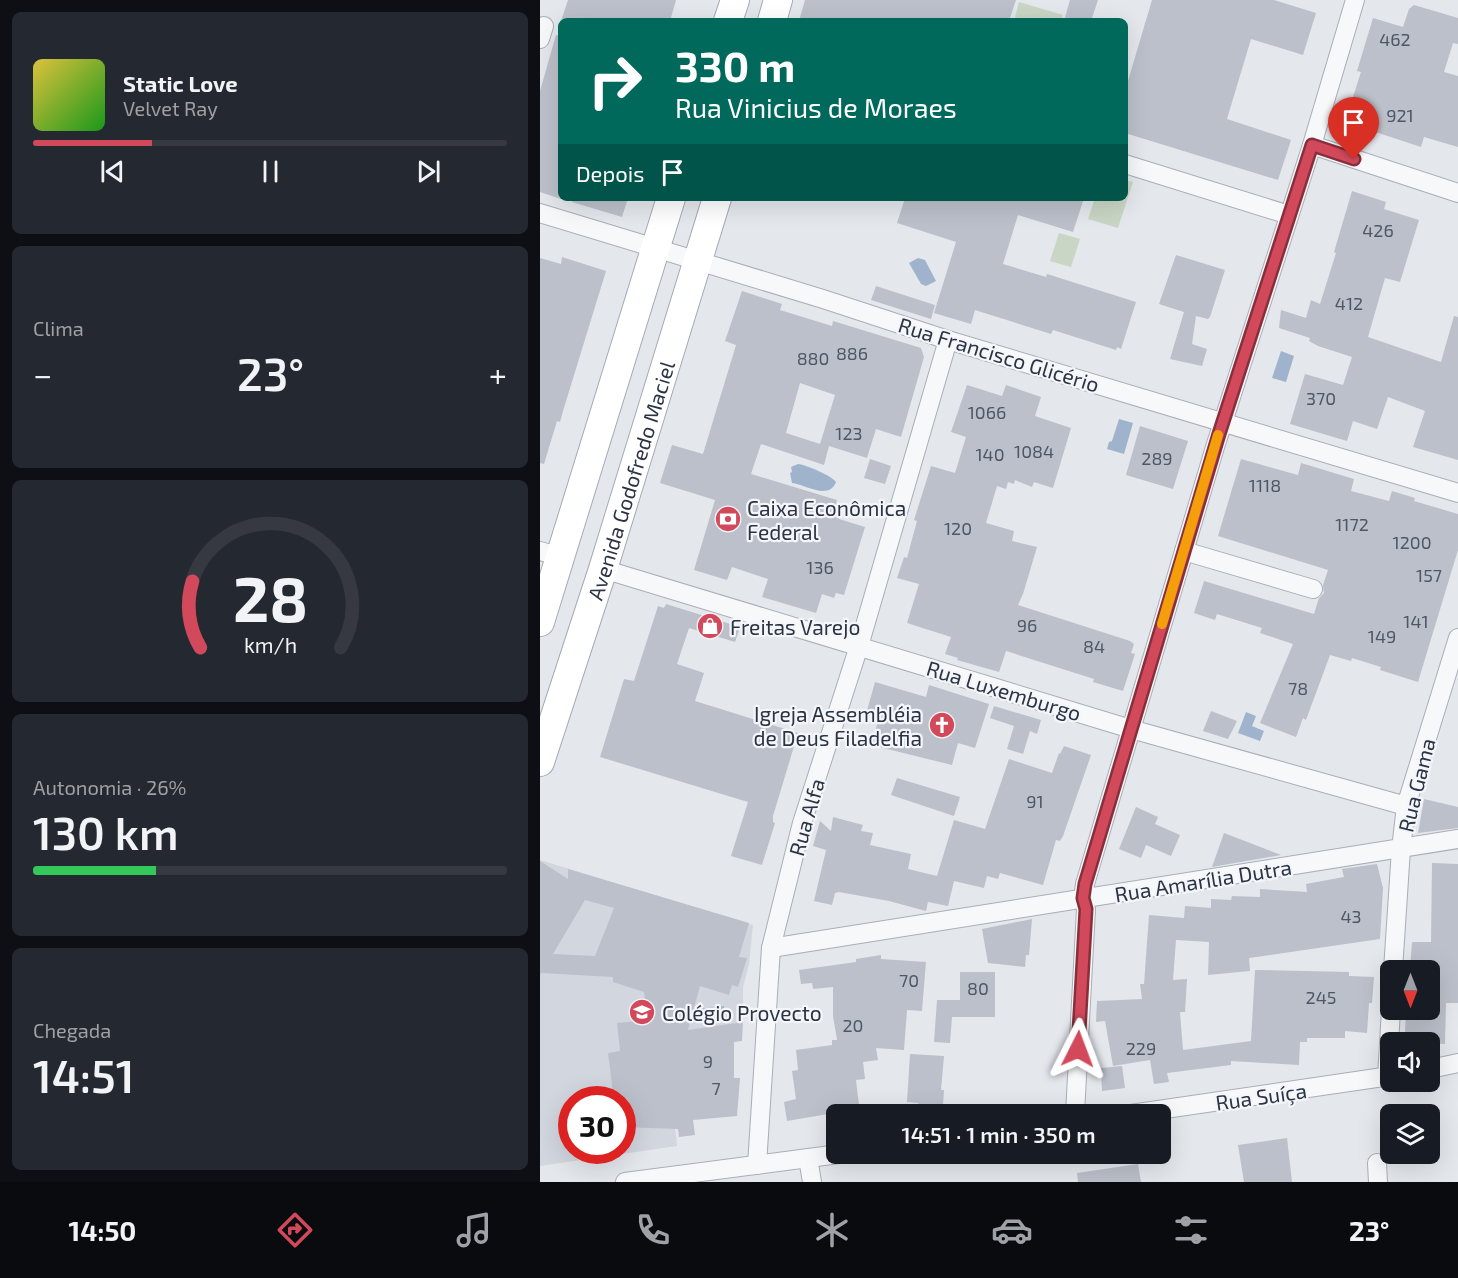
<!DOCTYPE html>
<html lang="pt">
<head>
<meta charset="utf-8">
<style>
	:root { --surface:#171b24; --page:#242831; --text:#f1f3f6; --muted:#9ea1a6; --line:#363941; --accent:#d1495b }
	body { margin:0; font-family:"Exo 2",sans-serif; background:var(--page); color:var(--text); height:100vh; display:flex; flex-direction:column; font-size:22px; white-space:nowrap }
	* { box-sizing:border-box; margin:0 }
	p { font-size:20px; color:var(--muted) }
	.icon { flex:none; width:33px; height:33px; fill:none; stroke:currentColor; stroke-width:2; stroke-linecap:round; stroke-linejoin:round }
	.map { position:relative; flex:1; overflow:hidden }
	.sheet { display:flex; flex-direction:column; gap:12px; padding:12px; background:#0d0f14; width:540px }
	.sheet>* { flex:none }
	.hud { position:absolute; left:18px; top:18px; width:570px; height:183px; border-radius:9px; box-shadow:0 6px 24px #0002; background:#00695c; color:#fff; overflow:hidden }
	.needle { width:39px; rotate:180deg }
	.fabs { position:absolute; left:840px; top:960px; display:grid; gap:12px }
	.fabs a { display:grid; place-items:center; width:60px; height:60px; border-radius:9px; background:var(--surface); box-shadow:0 6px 24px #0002; font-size:30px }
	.speed { position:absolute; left:18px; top:1086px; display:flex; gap:12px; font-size:30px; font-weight:700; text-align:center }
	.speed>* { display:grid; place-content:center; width:78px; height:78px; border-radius:50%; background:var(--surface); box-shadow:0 6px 24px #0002; line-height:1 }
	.speed .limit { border:9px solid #d22; background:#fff; color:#111 }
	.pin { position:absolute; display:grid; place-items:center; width:51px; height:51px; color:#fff; margin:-62px -26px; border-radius:50% 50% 50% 0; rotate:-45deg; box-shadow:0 0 6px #0007 }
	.pin .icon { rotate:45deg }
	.me { position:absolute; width:66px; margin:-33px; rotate:3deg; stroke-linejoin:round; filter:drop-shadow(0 0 4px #0008) }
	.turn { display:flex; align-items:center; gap:21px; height:126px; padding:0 18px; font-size:27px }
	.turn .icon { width:78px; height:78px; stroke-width:2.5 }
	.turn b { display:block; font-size:42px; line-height:51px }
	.then { display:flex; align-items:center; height:57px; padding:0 18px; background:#0003; gap:12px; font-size:22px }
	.big { font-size:45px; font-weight:600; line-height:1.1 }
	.sheet .card { flex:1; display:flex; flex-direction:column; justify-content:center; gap:9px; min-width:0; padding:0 21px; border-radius:9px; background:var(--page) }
	.sheet .dial { align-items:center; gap:0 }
	.dial svg { height:156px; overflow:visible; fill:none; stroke:var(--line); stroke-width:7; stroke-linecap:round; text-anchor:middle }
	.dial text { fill:var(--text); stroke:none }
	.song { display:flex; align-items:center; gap:18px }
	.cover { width:72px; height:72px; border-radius:9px; background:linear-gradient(135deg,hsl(50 70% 55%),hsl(120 70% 35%)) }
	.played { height:6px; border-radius:3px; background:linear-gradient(90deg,var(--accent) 25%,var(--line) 25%) }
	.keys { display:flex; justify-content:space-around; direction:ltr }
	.heat { display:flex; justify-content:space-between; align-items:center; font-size:33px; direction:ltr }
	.charge { height:9px; border-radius:4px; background:linear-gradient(90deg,#34c759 26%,var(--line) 0) }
	.trip { position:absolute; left:286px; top:1104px; width:345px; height:60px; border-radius:9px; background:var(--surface); box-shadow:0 6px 24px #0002; font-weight:600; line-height:60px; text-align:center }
	.tabs { display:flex; height:96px; justify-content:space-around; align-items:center; background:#090b0e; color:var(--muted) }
	.tabs .icon { width:42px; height:42px }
	.tabs .current { color:var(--accent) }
	.tabs b { font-size:27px; color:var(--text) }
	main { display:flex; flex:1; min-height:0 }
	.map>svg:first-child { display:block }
	.built { fill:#d2d6de; fill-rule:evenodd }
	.green { fill:#c9d6c5 }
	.water { fill:#9fb4cc }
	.building { fill:#bbc0ca; fill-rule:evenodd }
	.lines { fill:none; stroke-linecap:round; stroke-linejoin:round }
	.minor-casing { stroke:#a9aeb7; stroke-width:20 }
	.primary-casing { stroke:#a3abb8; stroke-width:30 }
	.minor { stroke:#f7f8fa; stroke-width:18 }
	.primary { stroke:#fff; stroke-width:28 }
	.route-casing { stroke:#882f3b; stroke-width:15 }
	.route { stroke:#d1495b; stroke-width:10 }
	.slow { stroke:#f59e0b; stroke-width:10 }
	.labels { text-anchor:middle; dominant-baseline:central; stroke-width:4.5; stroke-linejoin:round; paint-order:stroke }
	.number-label { font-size:18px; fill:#4f5766 }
	.street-label { font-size:21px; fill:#2b3445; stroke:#f4f6f9 }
	.poi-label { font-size:21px; fill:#2b3445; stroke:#f4f6f9; text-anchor:start }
</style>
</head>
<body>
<main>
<section class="sheet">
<div class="card">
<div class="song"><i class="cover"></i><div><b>Static Love</b><p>Velvet Ray</p></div></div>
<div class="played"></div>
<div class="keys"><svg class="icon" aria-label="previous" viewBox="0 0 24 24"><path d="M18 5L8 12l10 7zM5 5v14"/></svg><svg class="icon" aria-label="pause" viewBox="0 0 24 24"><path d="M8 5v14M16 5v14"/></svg><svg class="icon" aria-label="next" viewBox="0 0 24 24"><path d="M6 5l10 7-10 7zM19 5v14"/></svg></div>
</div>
<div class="card"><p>Clima</p>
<div class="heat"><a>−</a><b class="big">23°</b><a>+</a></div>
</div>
<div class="card dial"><svg viewBox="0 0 100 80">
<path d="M14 69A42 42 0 1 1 86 69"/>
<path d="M14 69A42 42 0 0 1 10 35" stroke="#d1495b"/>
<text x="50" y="56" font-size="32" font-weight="700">28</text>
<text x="50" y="72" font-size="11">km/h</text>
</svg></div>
<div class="card"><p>Autonomia · 26%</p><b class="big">130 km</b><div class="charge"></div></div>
<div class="card"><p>Chegada</p><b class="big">14:51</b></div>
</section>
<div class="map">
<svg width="918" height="1182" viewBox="0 0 918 1182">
	<rect width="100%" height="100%" fill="#e4e7ec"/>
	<!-- built -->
	<path class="built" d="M0,860l213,65 -4,39 -6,23v35l-78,14 12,110 -137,20zM32,1100h50v50h-50z"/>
	<!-- green -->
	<g class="green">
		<polygon points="479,2 523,15 521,21 474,21"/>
		<polygon points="585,180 593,182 578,228 548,219 555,198 585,198"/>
		<polygon points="519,233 540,239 531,267 510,261"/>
	</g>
	<!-- water -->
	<g class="water">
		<polygon points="378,258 385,260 396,281 386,286 381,284 369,263"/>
		<polygon points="741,351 754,356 746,382 732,378"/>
		<polygon points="579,419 593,423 584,454 567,449 569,442 572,441"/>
		<path d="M258,464c9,1 34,12 38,18 -7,19 -32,2 -44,1l-2,-10 2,-1 -1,-5z"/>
		<polygon points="706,712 716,716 712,726 724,731 720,741 698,733"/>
		<polygon points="184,1006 185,1019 152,1023 150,1010"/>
	</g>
	<!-- building -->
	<g class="building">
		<polygon points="28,0 136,0 130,21 21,21"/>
		<polygon points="265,0 476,0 469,21 259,21"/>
		<polygon points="530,0 558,0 551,21 524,21"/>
		<polygon points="612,0 734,0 776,13 763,55 711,39 687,119 751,140 738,180 585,133 585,91"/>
		<polygon points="874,5 918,18 918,44 913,43 904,72 918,76 918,147 884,137 881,147 805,122 821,72 817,71 833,18 863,27 869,9"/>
		<polygon points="16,35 21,36 21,199 0,192 0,91"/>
		<polygon points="812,191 846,202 844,209 879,220 860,282 845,278 828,337 901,362 914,316 918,317 918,460 873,447 885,411 848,397 837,429 813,421 807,441 750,424 765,374 803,385 812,357 778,346 769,341 770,338 739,328 741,310 766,318 771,300 780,304 796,253 794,252"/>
		<polygon points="32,198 88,198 82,217 32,202"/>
		<polygon points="365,198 544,198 533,232 478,215 463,264 506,277 507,274 596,302 581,349 577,347 576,350 513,330 511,334 435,310 431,324 394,313 416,242 357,223"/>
		<polygon points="636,255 685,270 670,317 668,319 656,316 652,344 667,349 662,366 630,359 644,312 619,304"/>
		<polygon points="22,257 66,271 23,411 20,422 17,421 4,464 0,463 0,258 21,264"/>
		<polygon points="336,286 395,305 391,319 331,300"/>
		<path d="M202,291l40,13 -2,6 52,16 1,-5 88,27 3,9 -23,80 -25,-8 -9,29 -38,-12 -5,19 -63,-21 -10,30 86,26 -1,3 7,3 -4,13 26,8 -21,68 -8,-2 -2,5 -12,-4 -6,19 -54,-16 6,-18 -36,-12 -5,13 -33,-10 21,-70 -55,-17 12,-38 31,9 33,-109 -11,-4zM260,383l35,12 -15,49 -34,-11z"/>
		<polygon points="427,385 462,396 466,385 501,397 495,416 531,428 513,488 494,482 492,487 475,480 474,484 468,482 466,489 457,486 446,523 474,531 472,541 497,547 483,594 478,605 590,641 594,644 591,653 595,654 583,691 553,682 554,679 466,651 459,672 417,660 418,658 405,654 411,637 367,623 379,584 357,578 364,557 367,558 377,521 374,520 391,466 415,473 426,437 411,432"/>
		<polygon points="600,426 648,441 633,489 586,475"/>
		<polygon points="330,459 351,466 345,484 324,478"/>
		<polygon points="701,459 758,475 761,463 814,479 811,491 849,501 852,491 875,498 874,501 918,514 918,550 878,682 840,670 841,667 812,658 811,661 790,655 766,720 763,718 756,737 720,723 753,644 720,633 722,628 677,614 675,620 654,613 664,581 774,614 779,598 784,593 783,585 788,570 678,536"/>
		<polygon points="126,604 200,627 195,642 149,628 137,664 164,673 155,701 258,733 233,816 233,822 235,823 222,865 191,856 208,802 60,757 84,679 94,681 118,606 124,608"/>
		<polygon points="335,682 386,697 389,685 449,704 435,748 418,743 412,765 331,745 339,718 326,714"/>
		<polygon points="454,706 501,720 497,734 490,731 483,754 467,749 474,726 450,718"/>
		<polygon points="671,711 697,721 688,739 663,731"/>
		<polygon points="524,746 551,755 523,836 520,841 516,840 503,885 460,873 458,879 447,876 444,888 414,881 408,906 388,902 386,911 349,901 299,892 295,893 292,905 274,901 286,850 273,846 280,821 291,831 293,817 323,825 321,831 333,833 330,845 371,854 368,869 397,876 414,820 445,829 469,759 512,773 519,753 520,754"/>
		<polygon points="357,778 420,797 414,816 351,795"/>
		<polygon points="884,799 918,807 918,828 878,833"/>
		<polygon points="596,807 618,817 615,824 640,835 631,856 606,845 601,858 579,849"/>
		<polygon points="684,833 741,855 672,867"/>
		<path d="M0,861l28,18v-10l181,54 -10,34 8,1 -9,29 -6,-2 -3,10 -29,-9 -12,44 55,-8 -1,19 -8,1v36h6l-3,38 -44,4 2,15 -16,2 -1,-8 -56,-2v-27h-8l-6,-47 12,-2 -3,-28 31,-3 -4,-28 -31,-10v-5l-72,-4 -1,2zM45,900l29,8 -19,48 -42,-2z"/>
		<polygon points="892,863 918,864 918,1003 906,1003 905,1044 872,1042 865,1033 866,1010 890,1010 890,970 870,970 872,942 891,942"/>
		<polygon points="837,864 843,888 840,939 709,958 710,971 668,975 669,942 636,940 633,980 647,979 645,1012 640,1012 643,1050 711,1041 715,970 809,972 809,976 834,977 832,1003 829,1003 827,1033 805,1031 805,1038 767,1038 767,1042 760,1042 759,1065 691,1061 691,1065 627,1073 629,1082 614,1084 610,1060 573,1066 565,1021 556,1022 557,1001 602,999 600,984 604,984 609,915 644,918 645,906 671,908 671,899 691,900 692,896 720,897 720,889 767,892 766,884 804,877 802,869"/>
		<polygon points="492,919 489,955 486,955 485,967 448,963 442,929"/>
		<polygon points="341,955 341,959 386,962 382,1011 367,1010 364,1050 336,1048 338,1060 323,1062 325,1079 316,1080 320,1114 288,1114 247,1121 244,1102 256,1099 252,1071 258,1070 256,1050 292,1045 292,1040 297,1040 293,1016 293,987 273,989 272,983 261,984 259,970 316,962 316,959"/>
		<polygon points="420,972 455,972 455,1017 412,1017 410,1043 394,1042 397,1000 420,1000"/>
		<polygon points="370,1054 404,1056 401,1090 404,1090 403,1105 386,1104 382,1108 378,1103 367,1102"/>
		<polygon points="582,1066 585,1088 562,1091 561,1068"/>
		<polygon points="747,1138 752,1182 704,1182 698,1145"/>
		<polygon points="598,1164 601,1182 538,1182 537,1173"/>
	</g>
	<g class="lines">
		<!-- minor casing -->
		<g class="minor-casing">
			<g id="minor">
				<polyline points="0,39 4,26"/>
				<polyline points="772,145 918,193"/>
				<polyline points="585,164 749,215"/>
				<polyline points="0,213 283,299 408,340 918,493"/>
				<polyline points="0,551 21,557"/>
				<polyline points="644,551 773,589"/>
				<polyline points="63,569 591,729 866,806"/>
				<polyline points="231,948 918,839"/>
				<polyline points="853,970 861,849 866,806 918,638"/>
				<polyline points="890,1069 918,1063"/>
				<polyline points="847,1077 851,1010"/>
				<polyline points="535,1114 546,909 543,898 545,884 675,447 772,145 815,0"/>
				<polyline points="591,1114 850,1076"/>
				<polyline points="268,1158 272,1182"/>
				<polyline points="837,1163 838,1182"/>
				<polyline points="217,1165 231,948 262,823 319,646 408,340"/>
				<polyline points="85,1182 299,1154"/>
			</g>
		</g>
		<!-- primary casing -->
		<g class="primary-casing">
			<g id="primary">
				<polyline points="188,21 195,0"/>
				<polyline points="232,21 238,0"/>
				<polyline points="0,622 131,198"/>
				<path id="s1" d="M0,762l63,-193 114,-371"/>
			</g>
		</g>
		<!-- minor -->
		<use href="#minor" class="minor"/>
		<!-- primary -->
		<use href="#primary" class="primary"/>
	</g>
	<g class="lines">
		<!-- route casing -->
		<g class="route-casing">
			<polyline id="route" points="538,1049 546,909 543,898 545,884 679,434 772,145 814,159"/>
		</g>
		<!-- route -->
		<use href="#route" class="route"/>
		<!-- slow -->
		<polyline class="slow" points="622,624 678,435"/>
	</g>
	<!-- icons -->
	<defs>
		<g id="bank-disc" transform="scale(1.35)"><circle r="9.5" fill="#d1495b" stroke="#f4f6f9"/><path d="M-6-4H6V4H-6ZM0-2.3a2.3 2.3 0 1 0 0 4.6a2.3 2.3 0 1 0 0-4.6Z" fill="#fff"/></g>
		<g id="shop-disc" transform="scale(1.35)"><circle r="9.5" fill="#d1495b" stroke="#f4f6f9"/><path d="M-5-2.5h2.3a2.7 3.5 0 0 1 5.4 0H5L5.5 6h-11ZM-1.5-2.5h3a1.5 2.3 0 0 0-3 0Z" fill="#fff"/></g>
		<g id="church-disc" transform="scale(1.35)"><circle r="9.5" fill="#d1495b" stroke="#f4f6f9"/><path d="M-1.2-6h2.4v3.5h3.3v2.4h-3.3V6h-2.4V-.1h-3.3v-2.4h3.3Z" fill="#fff"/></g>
		<g id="school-disc" transform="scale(1.35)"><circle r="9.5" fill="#d1495b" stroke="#f4f6f9"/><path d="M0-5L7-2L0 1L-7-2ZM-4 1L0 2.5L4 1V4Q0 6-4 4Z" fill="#fff"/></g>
	</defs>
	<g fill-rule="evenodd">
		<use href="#bank-disc" x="188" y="519"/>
		<use href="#shop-disc" x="170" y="626"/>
		<use href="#church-disc" x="402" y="725"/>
		<use href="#school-disc" x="102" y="1012"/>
	</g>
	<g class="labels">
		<!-- number labels -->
		<g class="number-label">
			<text x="855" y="39">462</text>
			<text x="860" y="115">921</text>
			<text x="838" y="230">426</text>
			<text x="809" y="303">412</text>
			<text x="312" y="353">886</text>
			<text x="273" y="358">880</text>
			<text x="781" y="398">370</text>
			<text x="447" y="412">1066</text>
			<text x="309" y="433">123</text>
			<text x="494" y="451">1084</text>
			<text x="450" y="454">140</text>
			<text x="617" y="458">289</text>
			<text x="725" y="485">1118</text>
			<text x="812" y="524">1172</text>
			<text x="418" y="528">120</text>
			<text x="872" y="542">1200</text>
			<text x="280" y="567">136</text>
			<text x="889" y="575">157</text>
			<text x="876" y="621">141</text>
			<text x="487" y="625">96</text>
			<text x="842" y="636">149</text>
			<text x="554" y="646">84</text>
			<text x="758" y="688">78</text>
			<text x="495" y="801">91</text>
			<text x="811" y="916">43</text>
			<text x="369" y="980">70</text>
			<text x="438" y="988">80</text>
			<text x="781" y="997">245</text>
			<text x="313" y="1025">20</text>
			<text x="601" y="1048">229</text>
			<text x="168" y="1061">9</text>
			<text x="176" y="1088">7</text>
		</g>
		<!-- street labels -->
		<g class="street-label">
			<text transform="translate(459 354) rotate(17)">Rua Francisco Glicério</text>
			<text stroke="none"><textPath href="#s1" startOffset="296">Avenida Godofredo Maciel</textPath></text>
			<text transform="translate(464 690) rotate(17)">Rua Luxemburgo</text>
			<text transform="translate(876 785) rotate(-76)">Rua Gama</text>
			<text transform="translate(266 817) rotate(-74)">Rua Alfa</text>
			<text transform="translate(663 880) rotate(-9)">Rua Amarília Dutra</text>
			<text transform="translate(721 1096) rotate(-8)">Rua Suíça</text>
		</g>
		<!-- poi labels -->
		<g class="poi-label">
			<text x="207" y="507">Caixa Econômica<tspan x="207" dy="24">Federal</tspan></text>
			<text x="190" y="626">Freitas Varejo</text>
			<text x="382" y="713" text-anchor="end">Igreja Assembléia<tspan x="382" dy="24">de Deus Filadelfia</tspan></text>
			<text x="122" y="1012">Colégio Provecto</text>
		</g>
	</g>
</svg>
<div class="fabs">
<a><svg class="needle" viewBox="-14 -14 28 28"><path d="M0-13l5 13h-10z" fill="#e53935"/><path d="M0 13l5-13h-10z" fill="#9ea1a6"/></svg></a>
<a><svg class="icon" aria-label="sound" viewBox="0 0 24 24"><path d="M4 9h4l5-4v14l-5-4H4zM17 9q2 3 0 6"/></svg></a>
<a><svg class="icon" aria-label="layers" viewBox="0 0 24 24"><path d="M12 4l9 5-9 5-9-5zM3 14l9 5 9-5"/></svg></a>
</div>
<div class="speed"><div class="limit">30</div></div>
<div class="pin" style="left:814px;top:159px;background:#d93025"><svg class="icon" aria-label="arrive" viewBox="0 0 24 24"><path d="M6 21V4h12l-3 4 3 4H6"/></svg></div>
<svg class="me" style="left:538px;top:1049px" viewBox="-20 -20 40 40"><path d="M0-17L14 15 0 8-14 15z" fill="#d1495b" stroke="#fff" stroke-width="4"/></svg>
<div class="trip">14:51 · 1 min · 350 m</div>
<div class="hud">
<div class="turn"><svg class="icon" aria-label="right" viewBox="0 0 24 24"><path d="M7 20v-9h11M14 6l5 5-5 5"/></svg><div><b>330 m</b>Rua Vinicius de Moraes</div></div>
<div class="then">Depois<svg class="icon" aria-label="arrive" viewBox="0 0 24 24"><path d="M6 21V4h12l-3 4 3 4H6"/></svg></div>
</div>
</div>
</main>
<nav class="tabs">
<b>14:50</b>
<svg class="icon current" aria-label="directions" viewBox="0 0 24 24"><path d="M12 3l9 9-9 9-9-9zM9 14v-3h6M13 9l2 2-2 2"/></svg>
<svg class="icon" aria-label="music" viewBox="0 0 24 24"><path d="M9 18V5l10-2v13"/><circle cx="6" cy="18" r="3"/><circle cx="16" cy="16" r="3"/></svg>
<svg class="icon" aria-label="phone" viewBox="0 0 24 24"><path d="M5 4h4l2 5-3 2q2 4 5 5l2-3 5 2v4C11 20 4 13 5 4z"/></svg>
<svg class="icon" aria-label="climate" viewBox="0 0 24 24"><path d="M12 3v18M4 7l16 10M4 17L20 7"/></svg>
<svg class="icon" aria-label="car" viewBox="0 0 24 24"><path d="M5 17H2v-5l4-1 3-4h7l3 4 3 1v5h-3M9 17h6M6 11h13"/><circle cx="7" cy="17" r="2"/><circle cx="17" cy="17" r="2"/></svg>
<svg class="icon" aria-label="filters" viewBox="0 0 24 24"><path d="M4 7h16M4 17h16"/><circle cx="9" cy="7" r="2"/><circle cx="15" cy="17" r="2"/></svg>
<b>23°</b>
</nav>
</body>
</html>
